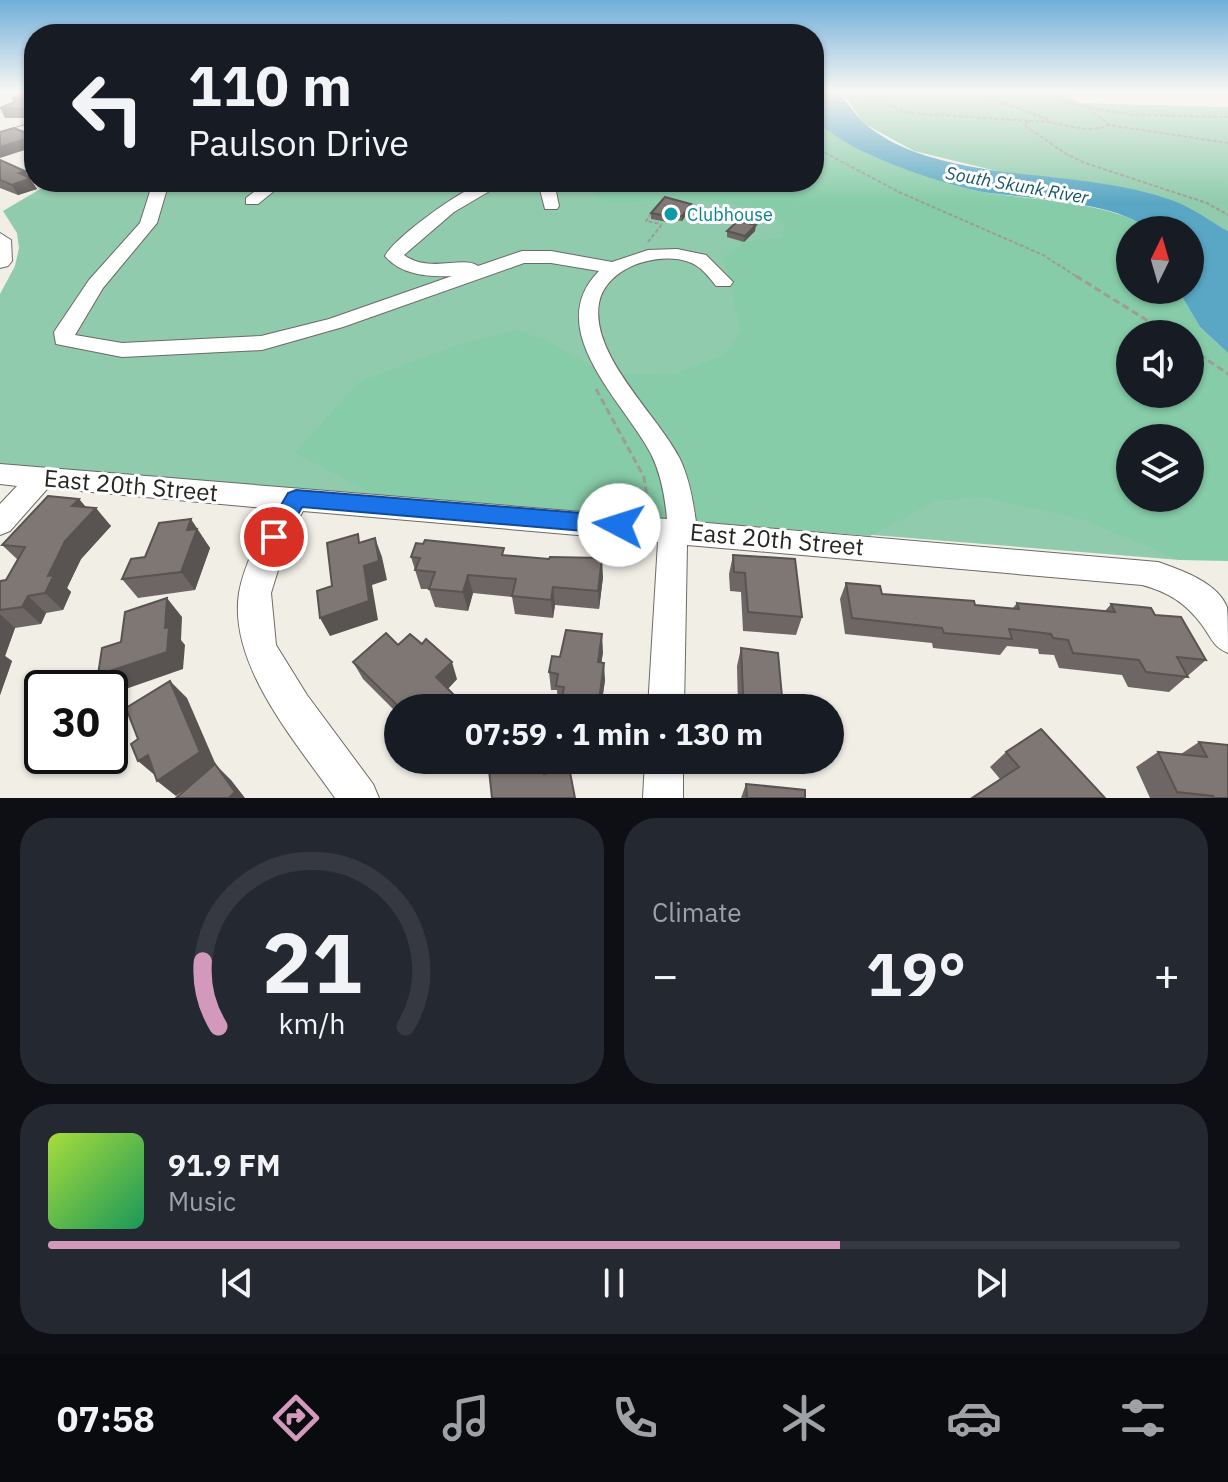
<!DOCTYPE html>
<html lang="en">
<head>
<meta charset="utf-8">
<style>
	:root { --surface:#171b24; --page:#242831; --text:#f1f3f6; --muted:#9ea1a6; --line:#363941; --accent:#d299bc }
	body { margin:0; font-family:"IBM Plex Sans",sans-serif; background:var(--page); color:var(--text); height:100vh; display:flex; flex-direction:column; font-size:30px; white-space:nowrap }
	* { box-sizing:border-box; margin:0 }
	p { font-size:26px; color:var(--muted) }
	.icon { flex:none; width:44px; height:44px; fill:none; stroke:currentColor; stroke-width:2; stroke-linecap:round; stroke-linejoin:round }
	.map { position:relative; height:798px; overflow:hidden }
	.panel { display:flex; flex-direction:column; gap:20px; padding:20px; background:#0d0f14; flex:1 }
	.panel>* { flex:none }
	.banner { position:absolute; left:24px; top:24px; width:800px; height:168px; border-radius:32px; box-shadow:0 2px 6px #0004; background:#171b24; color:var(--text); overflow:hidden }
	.needle { width:52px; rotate:5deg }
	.controls { position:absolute; left:1116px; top:216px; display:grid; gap:16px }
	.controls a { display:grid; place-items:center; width:88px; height:88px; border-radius:50%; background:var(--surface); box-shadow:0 2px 6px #0004; font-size:40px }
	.speed { position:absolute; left:24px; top:670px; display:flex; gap:16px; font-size:40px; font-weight:700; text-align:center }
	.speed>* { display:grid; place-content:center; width:104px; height:104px; border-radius:50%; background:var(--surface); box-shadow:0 2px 6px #0004; line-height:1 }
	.speed .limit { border:4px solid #111; border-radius:12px; background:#fff; color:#111 }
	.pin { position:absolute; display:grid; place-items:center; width:68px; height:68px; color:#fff; margin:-34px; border:4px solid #fff; border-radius:50%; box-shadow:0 2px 8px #0007 }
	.me { position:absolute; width:88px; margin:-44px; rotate:275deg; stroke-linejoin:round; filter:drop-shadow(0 0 6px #0008) }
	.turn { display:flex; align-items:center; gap:28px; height:168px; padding:0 32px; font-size:36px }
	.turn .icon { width:104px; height:104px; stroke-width:2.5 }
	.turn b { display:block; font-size:56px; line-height:68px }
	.big { font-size:60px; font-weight:700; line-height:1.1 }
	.panel .card { flex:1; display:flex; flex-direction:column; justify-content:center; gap:12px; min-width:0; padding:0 28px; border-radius:32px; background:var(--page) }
	.panel .dial { align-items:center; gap:0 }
	.dial svg { height:208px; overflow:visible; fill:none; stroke:var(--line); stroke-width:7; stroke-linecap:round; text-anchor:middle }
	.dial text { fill:var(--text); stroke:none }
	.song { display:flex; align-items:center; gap:24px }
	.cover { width:96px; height:96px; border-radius:12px; background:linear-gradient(135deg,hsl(80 70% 55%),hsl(150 70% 35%)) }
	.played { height:8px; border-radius:4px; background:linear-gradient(90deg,var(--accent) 70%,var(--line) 70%) }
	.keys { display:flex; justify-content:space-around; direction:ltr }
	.heat { display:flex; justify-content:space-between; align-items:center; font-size:44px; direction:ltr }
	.panel .tiles { flex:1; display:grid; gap:20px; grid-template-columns:1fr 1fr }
	.card:last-child { grid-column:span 2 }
	.trip { position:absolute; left:384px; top:694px; width:460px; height:80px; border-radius:40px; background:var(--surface); box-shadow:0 2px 6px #0004; font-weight:700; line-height:80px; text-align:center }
	.menu { display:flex; height:128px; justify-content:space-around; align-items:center; background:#090b0e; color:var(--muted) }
	.menu .icon { width:56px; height:56px }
	.menu .active { color:var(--accent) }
	.menu b { font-size:36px; color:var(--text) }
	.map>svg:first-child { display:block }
	.green { fill:#8fcbac }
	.forest { fill:#86cca8; fill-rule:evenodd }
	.water { fill:#59a7c4 }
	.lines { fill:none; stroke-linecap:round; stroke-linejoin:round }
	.minor-casing { stroke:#6d6a64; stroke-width:2 }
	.major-casing { stroke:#6d6a64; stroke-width:2 }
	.path-far1 { stroke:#9e9c96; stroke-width:2; stroke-dasharray:4 2; stroke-linecap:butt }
	.path { stroke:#9e9c96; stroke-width:3; stroke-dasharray:7 4; stroke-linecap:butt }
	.minor { fill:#fff; fill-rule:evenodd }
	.major { fill:#fff; fill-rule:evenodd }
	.wall { fill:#6d6664 }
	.shaded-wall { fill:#595351 }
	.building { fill:#7f7774; stroke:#595351; stroke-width:2 }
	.route { fill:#1a73e8; stroke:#114b97; stroke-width:2 }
	.culture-dot { fill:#0f9aa8; stroke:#fff; stroke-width:3 }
	.labels { text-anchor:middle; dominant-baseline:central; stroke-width:6; stroke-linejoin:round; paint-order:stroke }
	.far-water-label { font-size:18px; font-style:italic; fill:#15556a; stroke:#fff }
	.far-culture-label { font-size:18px; fill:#0d838f; stroke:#fff; text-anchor:start }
	.near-street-label { font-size:24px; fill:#272623; stroke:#fff }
</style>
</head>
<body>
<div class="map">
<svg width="1228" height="798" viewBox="0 0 1228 798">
	<rect width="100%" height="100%" fill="#f1eee6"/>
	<!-- green -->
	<g class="green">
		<polygon points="830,91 1064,91 1079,103 1228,107 1228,231 1176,202 1138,192 1001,172 914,151 863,123 848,100"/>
		<polygon points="52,182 814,182 1130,498 1140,498 1180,560 0,464 0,294 15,266 19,248 17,233 3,211"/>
	</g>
	<!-- forest -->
	<path class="forest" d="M814,114c34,38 81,52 128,66 16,4 32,11 47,13 38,6 133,10 159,37h-18v60h48l22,37 28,26v208l-48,-1 -97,-41 -102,-22 -46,4 -65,35 -494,-41 -81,-42 64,-71 96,-36 61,-16 27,9 61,34 71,1 49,-19 17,-25 -18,-73 25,-16 33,-3 4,-14c-55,-34 -121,-21 -182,-23l-14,-14 -1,-5h226zM1130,334h60v60h-60zM1130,438h60v60h-60z"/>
	<!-- water -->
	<path class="water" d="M814,91c35,0 32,16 52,34 14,11 32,21 49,27 83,30 176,19 259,49 19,7 37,21 54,30v122l-28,-26 -22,-37h12v-60h-42c-25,-27 -121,-32 -158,-37 -37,-5 -161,-44 -175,-78 -3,-6 -1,-17 -1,-24z"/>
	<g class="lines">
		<!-- minor casing -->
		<g class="minor-casing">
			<g id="minor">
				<polygon points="34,122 34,130 0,141 0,133"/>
				<path d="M153,182h16l-12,41 -54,65 -28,47 47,8 139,-7 68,-17 123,-43c-24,1 -51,-1 -67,-20 10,-19 79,-69 101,-74 5,-1 13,0 19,0l-51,30 -50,43c26,19 60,0 74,11l44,-15h29l61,11 36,-12 29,-1 29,6 27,27 -3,4h-14c-7,-9 -15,-20 -27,-24 -31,-11 -83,5 -90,41 -9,52 57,110 80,154 10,20 14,43 17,65l462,40c23,8 59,20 69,45 1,12 1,33 1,46 -15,-6 -17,-16 -26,-28 -16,-22 -34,-33 -60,-40l-455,-40 -3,163h-36l10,-166 -355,-31 -15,27 -17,55 5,52 31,50 66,89 6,14h-44c-39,-56 -107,-133 -96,-205 5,-29 22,-60 36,-84l-227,-21 -38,43 -10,4v-31l17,-18 -17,-2v-20l667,55c-2,-22 -6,-45 -16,-65 -27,-52 -110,-125 -52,-183l-48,-8h-27l-181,64 -81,23 -140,7 -66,-13 -2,-12 35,-52 51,-57z"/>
				<polygon points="267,182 285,182 258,204 246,204 246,198"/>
				<polygon points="538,182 554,182 559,206 557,209 545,209"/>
				<polygon points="645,760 683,760 683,798 643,798"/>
			</g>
		</g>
		<!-- major casing -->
		<g class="major-casing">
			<polygon id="major" points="0,233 11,240 12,261 8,266 0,268"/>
		</g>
		<!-- path-far1 -->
		<g class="path-far1">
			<polyline points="855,91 909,113 1029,121 1024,125 1066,154 1085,163 1207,203 1228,215"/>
			<polyline points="971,91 1050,120"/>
			<polyline points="1059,91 1066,102 1075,105 1134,115 1228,117"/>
			<polyline points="1088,108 1109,125 1228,143"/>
			<path d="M1029,121c27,-2 54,15 80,4"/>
			<polyline points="814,147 901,193 1043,255 1079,278"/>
			<polyline points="660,208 656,207 646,221 661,224"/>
			<polyline points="648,242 663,223"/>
		</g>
		<!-- path -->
		<g class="path">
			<polyline points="1076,276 1169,334"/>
			<polyline points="1190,348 1228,374"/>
			<polyline points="596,389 644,477 649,511"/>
		</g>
		<!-- minor -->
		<use href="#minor" class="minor"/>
		<!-- major -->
		<use href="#major" class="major"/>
	</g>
	<!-- wall -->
	<g class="wall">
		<polygon points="34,91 34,118 5,118 0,108 14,102 12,98"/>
		<polygon points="0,160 29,178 37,189 18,195 0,188"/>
		<polygon points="690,209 682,221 675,220 673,223 651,219 651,213"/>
		<polygon points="727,231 755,231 744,242 727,237"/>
		<polygon points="79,499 86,507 111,526 81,559 67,588 71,592 63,610 46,613 41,624 15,628 5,656 12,661 0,695 0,581 6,580 18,560 2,545"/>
		<polygon points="204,538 204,540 210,548 195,590 138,598 122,579 145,557"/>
		<polygon points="505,555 603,577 599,609 555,605 553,618 515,614 512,597 473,593 468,611 435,607 429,589 421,589 411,557"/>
		<polygon points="733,555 802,617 796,635 743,631 741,592 730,591 729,574"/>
		<polygon points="846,583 882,594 1012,609 1017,603 1105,611 1111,604 1155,615 1206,660 1169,692 1128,687 1122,675 1059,668 1054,655 1039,654 1038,649 1007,646 1000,655 933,648 932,643 845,634 840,599"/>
		<polygon points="741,648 783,708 738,708 737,666"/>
		<polygon points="603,652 601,663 605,680 601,708 560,708 561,704 558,703 557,690 551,690 549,672 560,657"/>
		<polygon points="353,662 457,679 448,689 458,699 462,708 398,708 398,714 363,679"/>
		<polygon points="1199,742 1228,798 1150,798 1136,767 1158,752 1181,754"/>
		<polygon points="1006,752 1105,798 1000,779 990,767"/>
		<polygon points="746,784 805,798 741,798"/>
	</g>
	<!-- shaded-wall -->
	<g class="shaded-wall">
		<polygon points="34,136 34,147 0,158 0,147"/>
		<polygon points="25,171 37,189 18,195 12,185 19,173"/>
		<polygon points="691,204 690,209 682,221 682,216"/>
		<polygon points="756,225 755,231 744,242 745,236"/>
		<polygon points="79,499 91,514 96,508 111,526 81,559 67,588 71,592 63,610 45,593 48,576 72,506"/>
		<polygon points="191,519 210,548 195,590 181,572 187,530"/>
		<polygon points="375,538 382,557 387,580 372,585 378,620 330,636 320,618"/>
		<polygon points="602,558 603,577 599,609 598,591"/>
		<polygon points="468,575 473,593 468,611 463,592"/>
		<polygon points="553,587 555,605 553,618 551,600"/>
		<polygon points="28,596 46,613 41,624 22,607"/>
		<polygon points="167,598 182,617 181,640 185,645 183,669 117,692 98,675 165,628"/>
		<polygon points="0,614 15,628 5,656 12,661 0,695"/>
		<polygon points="602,634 603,652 599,680 598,662"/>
		<polygon points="452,662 457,679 442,695 436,677"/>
		<polygon points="604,663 605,680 601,708 598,708"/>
		<polygon points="170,681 187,698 216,765 231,780 245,798 229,798 217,767 176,796 157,781"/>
		<polygon points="458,699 462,708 449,708"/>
		<polygon points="148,755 157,777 138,761"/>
	</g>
	<!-- building -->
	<g class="building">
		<polygon points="29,91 34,91 34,109 0,108 21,99 12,98"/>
		<polygon points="14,128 34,136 0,147 0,132"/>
		<polygon points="0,160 25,171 19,173 31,178 12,185 0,180"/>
		<polygon points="665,197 691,204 682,216 675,214 673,217 651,213"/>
		<polygon points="738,221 756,225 745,236 727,231"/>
		<polygon points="48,496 79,499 72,506 96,508 65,541 48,576 54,575 45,593 28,596 22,607 0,610 0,581 6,580 25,547 2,545"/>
		<polygon points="191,519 187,530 197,529 181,572 122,579 131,559 145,557 159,523"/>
		<polygon points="358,534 359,543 375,538 379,561 364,566 369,601 320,618 317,591 332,586 327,543"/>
		<polygon points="425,540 504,548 502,555 549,559 550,557 602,558 598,591 553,587 551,600 512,596 516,579 468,575 463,592 429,589 435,572 415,570 420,558 411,557 416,543 423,544"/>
		<polygon points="733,555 795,559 802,617 748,612 745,573 734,572"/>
		<polygon points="846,583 880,586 882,594 974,601 975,605 1019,609 1017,603 1115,612 1111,604 1151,608 1155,615 1181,617 1206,660 1177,657 1188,677 1146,672 1139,660 1073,653 1068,640 1053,638 1051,634 1009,629 1012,639 944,633 942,628 852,618"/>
		<polygon points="167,598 165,628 169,627 167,652 98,675 102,648 121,642 125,612"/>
		<polygon points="566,630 602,634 598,662 604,663 598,708 560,708 564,687 556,686 558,674 549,672 552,656 560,657"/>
		<polygon points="386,633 398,645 410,634 422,644 426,639 452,662 436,677 458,699 449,708 400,708 353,662"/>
		<polygon points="741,648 778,653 783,708 740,708 743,693"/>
		<polygon points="170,681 200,752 157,781 148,755 138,761 131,744 138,739 126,708"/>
		<polygon points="1041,729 1105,798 972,798 1019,767 1006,752"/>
		<polygon points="1199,742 1228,745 1228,798 1214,798 1213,796 1177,792 1158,752 1207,757"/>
		<polygon points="492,760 542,760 544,774 569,767 575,798 492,798 488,761"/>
		<polygon points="215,764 235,792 229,798 176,798"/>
		<polygon points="746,784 805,790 805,798 747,798"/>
	</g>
	<!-- sky -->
	<linearGradient id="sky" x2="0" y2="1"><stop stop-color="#6fafda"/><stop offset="0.45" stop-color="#f9f7f4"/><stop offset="1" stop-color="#f9f7f4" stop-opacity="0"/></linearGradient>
	<rect width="1228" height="203" fill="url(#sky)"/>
	<!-- route -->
	<polygon class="route" points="296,490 619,516 627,519 630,525 627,531 619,534 302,507 282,544 274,546 266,544 262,537 266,531 288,493"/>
	<!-- markers -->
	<circle class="culture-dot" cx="671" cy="214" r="8"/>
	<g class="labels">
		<!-- far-water labels -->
		<g class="far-water-label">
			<text transform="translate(1017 185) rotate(10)">South Skunk River</text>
		</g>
		<!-- far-culture labels -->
		<g class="far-culture-label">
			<text x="687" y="214">Clubhouse</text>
		</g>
		<!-- near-street labels -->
		<g class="near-street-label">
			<text transform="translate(131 485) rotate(5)">East 20th Street</text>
			<text transform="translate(777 539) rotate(5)">East 20th Street</text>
		</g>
	</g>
</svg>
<div class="controls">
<a><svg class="needle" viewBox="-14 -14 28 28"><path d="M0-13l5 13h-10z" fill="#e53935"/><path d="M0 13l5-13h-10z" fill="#9ea1a6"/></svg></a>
<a><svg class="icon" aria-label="sound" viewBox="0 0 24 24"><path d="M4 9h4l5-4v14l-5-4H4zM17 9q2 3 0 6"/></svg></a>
<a><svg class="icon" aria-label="layers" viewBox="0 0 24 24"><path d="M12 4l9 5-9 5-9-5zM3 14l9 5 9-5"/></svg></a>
</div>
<div class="speed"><div class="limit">30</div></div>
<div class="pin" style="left:274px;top:537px;background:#d93025"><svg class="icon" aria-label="arrive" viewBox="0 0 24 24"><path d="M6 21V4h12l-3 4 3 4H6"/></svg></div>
<svg class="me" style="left:619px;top:525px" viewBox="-20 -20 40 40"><circle r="19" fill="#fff"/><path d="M0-13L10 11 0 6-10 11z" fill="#1a73e8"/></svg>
<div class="trip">07:59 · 1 min · 130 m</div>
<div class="banner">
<div class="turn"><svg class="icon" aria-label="left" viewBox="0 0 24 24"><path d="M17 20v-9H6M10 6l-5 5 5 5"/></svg><div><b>110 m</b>Paulson Drive</div></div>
</div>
</div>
<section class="panel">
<div class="tiles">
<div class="card dial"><svg viewBox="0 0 100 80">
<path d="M14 69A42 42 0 1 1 86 69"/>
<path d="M14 69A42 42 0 0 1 8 44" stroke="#d299bc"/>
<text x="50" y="56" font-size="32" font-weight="700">21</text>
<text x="50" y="72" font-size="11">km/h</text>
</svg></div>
<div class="card"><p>Climate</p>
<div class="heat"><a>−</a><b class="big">19°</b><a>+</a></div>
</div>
<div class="card">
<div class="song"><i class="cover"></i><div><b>91.9 FM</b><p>Music</p></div></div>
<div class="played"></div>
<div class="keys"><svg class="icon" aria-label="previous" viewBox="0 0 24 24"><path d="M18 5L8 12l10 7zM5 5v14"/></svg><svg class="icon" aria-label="pause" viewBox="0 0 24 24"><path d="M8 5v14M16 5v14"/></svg><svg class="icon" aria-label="next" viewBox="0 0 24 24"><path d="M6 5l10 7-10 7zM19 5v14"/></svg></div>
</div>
</div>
</section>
<nav class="menu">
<b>07:58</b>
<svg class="icon active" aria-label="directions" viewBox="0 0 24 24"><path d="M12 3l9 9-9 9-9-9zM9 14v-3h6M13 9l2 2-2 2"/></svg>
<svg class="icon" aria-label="music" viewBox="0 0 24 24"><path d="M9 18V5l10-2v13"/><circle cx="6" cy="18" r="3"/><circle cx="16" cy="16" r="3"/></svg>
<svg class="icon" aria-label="phone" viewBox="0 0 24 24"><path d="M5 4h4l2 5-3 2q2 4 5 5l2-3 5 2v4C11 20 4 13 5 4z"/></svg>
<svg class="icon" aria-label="climate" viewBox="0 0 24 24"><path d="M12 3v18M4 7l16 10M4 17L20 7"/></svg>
<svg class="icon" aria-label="car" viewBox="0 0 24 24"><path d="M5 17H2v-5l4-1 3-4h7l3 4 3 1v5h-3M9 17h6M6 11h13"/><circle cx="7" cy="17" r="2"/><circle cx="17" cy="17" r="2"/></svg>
<svg class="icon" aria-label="filters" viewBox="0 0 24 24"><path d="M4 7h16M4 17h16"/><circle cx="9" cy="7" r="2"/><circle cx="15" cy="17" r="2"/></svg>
</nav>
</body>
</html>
